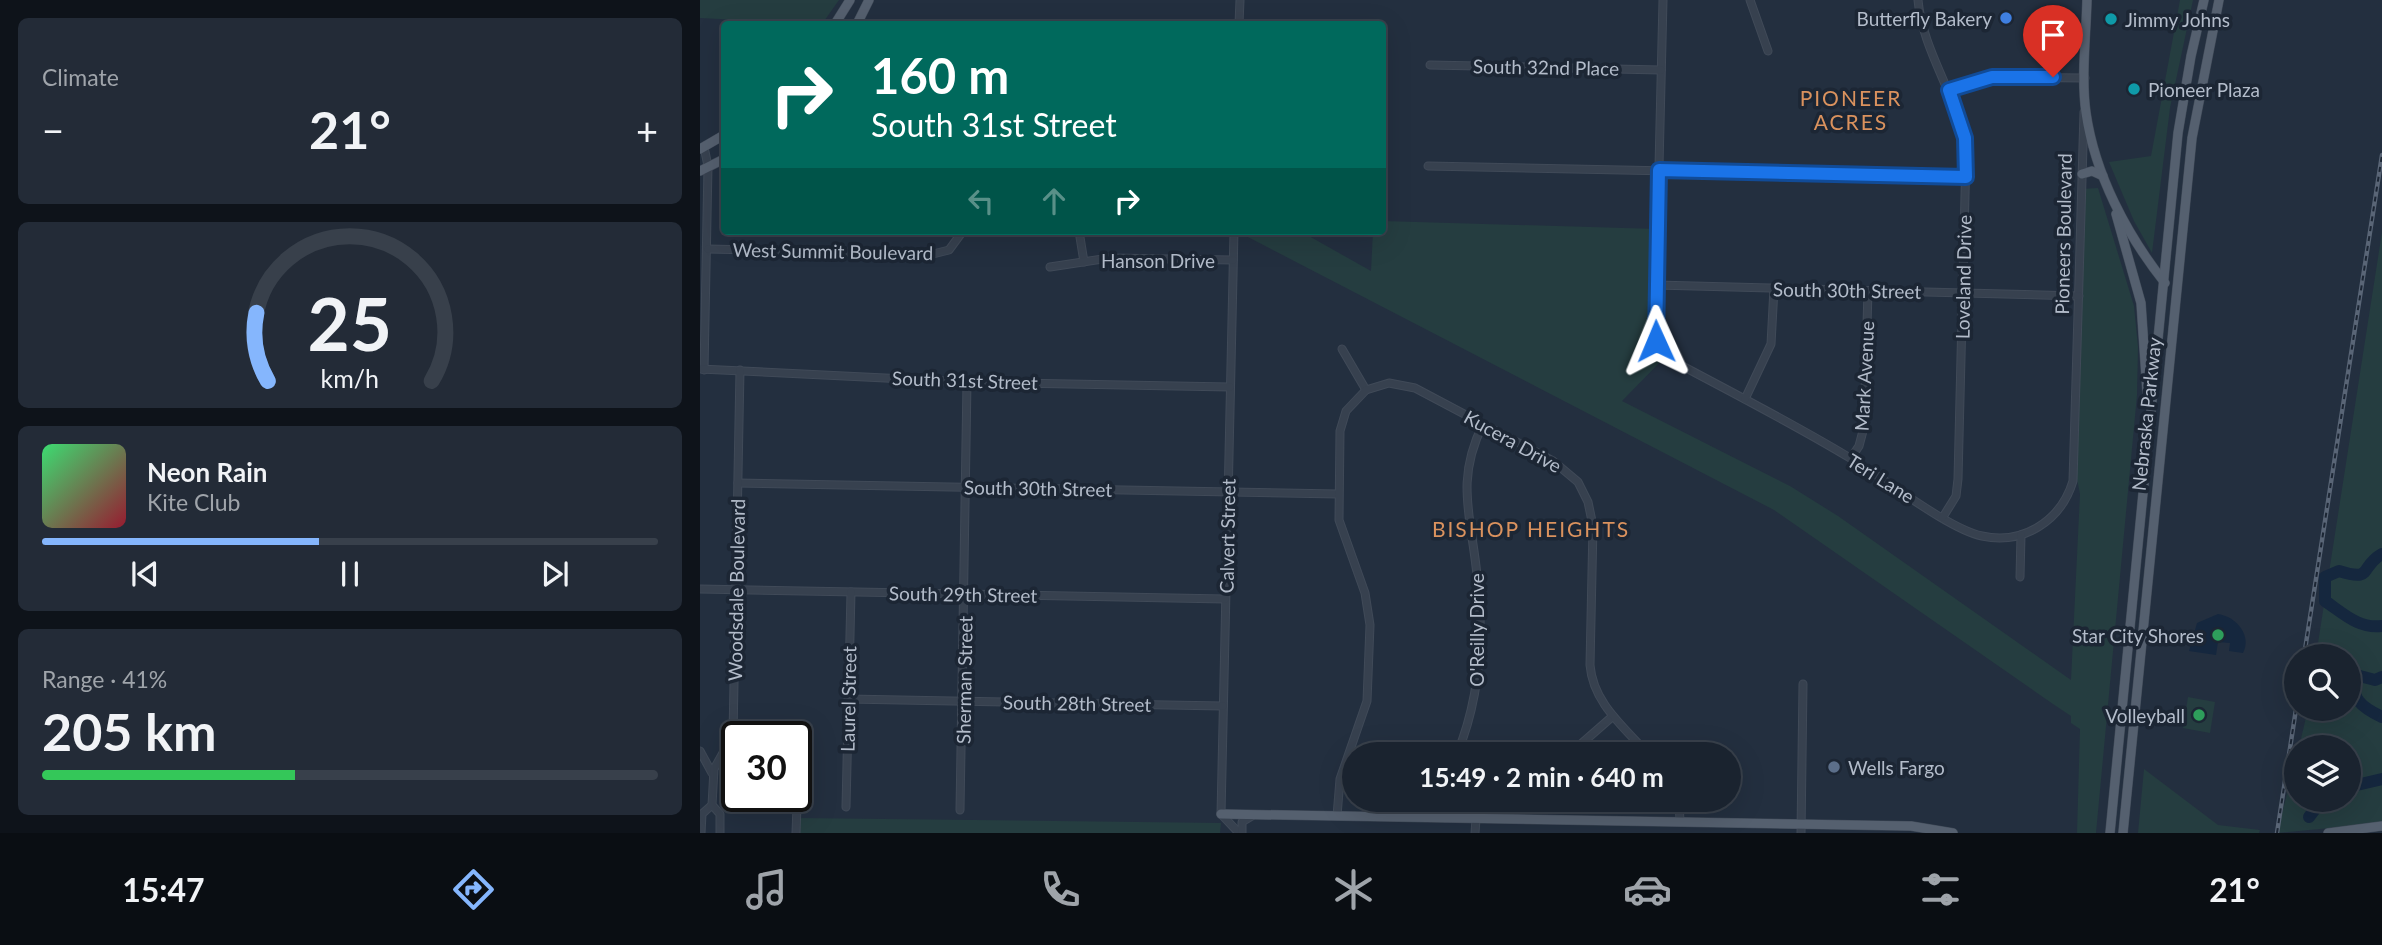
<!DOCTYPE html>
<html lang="en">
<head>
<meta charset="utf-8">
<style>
	:root { --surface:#1a232f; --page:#232b37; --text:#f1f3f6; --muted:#9fa4aa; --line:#38404b; --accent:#85b6fd }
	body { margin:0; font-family:Lato,sans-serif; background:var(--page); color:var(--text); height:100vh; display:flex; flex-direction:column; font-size:26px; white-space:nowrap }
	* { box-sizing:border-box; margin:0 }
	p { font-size:23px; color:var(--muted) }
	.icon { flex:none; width:38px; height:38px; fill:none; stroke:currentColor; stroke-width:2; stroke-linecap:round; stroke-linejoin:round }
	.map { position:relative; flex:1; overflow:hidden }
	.details { display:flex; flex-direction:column; gap:18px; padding:18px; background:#0e131a; width:700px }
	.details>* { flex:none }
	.top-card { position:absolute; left:21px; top:21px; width:665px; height:214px; border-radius:7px; box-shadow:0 7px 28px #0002,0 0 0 2px var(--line); background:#00695c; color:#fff; overflow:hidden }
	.controls { position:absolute; left:1584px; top:644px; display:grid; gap:14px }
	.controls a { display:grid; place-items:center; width:77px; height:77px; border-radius:50%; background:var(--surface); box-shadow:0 7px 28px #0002,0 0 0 2px var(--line); font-size:35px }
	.speed { position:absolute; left:21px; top:721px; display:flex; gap:14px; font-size:35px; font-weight:700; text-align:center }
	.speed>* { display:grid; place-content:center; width:91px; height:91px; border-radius:50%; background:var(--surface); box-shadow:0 7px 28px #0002,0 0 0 2px var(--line); line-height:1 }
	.speed .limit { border:4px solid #111; border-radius:10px; background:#fff; color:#111 }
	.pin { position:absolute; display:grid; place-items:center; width:60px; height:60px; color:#fff; margin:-72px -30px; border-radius:50% 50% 50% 0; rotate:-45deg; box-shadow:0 0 7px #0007 }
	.pin .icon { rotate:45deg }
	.me { position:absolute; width:77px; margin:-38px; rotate:359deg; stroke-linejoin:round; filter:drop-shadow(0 0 5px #0008) }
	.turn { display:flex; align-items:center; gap:24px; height:147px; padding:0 35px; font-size:32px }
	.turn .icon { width:91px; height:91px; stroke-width:2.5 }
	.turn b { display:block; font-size:49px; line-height:60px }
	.lanes { display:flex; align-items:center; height:66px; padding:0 35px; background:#0003; justify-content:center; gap:35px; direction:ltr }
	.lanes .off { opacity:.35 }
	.big { font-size:52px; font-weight:700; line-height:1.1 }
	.details .card { flex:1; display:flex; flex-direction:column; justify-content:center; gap:10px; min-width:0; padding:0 24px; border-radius:10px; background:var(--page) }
	.details .dial { align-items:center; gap:0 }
	.dial svg { height:182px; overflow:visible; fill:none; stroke:var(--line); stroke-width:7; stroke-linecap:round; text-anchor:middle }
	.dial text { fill:var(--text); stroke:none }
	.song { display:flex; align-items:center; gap:21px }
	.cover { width:84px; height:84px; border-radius:10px; background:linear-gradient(135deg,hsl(140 70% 55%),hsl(350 70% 35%)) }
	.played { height:7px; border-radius:4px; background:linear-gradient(90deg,var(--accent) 45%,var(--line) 45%) }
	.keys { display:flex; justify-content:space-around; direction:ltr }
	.heat { display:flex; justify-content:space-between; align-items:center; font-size:38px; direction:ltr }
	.charge { height:10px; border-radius:5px; background:linear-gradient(90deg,#34c759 41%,var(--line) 0) }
	.trip { position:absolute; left:642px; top:742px; width:399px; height:70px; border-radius:35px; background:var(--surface); box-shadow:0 7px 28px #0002,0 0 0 2px var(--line); font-weight:700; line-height:70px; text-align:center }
	.dock { display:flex; height:112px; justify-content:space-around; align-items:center; background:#0a0e13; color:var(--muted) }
	.dock .icon { width:49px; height:49px }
	.dock .current { color:var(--accent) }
	.dock b { font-size:32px; color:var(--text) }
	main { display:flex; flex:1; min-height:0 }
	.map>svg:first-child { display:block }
	.green { fill:#253d40 }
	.water { fill:#15273e }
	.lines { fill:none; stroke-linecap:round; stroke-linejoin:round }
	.river { stroke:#15273e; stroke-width:12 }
	.minor-casing { stroke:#404a58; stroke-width:9 }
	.major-casing { stroke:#404a58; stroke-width:10 }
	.minor { stroke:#37414f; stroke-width:7 }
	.major { stroke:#55606f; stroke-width:9 }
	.rail-casing { stroke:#596576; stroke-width:4.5 }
	.rail { stroke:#1c2634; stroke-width:2; stroke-dasharray:5; stroke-linecap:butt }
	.route-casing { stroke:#114b97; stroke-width:18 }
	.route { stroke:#1a73e8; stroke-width:12 }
	.shop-dot { fill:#3f7fe0; stroke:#1c2634; stroke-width:2.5 }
	.culture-dot { fill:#0f9aa8; stroke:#1c2634; stroke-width:2.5 }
	.leisure-dot { fill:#2e9e5b; stroke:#1c2634; stroke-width:2.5 }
	.service-dot { fill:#5c6f8a; stroke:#1c2634; stroke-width:2.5 }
	.labels { text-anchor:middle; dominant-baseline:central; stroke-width:7; stroke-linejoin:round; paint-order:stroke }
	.poi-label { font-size:19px; fill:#b3bcca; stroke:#1c2634; text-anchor:end }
	.street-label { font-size:19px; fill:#b3bcca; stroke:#1c2634 }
	.neighbourhood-label { font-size:21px; letter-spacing:2px; fill:#da925e; stroke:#1c2634 }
</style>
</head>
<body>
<main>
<section class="details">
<div class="card"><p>Climate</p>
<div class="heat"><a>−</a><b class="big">21°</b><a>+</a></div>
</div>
<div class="card dial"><svg viewBox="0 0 100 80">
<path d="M14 69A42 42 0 1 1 86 69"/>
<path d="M14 69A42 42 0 0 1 9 39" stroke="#85b6fd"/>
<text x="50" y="56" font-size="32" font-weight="700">25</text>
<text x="50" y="72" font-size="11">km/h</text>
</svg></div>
<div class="card">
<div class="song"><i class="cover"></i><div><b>Neon Rain</b><p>Kite Club</p></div></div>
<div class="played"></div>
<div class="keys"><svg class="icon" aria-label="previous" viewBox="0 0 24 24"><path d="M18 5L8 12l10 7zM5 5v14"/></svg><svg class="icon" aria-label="pause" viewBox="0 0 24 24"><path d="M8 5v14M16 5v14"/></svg><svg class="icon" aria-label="next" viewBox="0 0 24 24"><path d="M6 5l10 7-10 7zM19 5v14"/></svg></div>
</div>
<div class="card"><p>Range · 41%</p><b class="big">205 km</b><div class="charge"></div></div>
</section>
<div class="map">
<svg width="1682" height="833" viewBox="0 0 1682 833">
	<rect width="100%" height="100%" fill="#232f3f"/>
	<!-- green -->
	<g class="green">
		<polygon points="0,0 139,0 122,24 0,18"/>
		<polygon points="1480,0 1493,0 1470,108 1452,253 1434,221 1409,162 1451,156"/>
		<polygon points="1398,188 1434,306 1438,347 1437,395 1396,833 1377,833 1380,729 1371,723 1371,716 1353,704 1074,510 544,235 544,231 600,231 671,271 673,231 682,231 683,221 957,229 955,333 966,356 922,401 1090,486 1138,516 1371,680 1380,494 1375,469 1382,189"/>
		<polygon points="1682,232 1682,823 1577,833 1596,759 1596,800 1648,800 1648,747 1599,747 1608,709 1648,709 1648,656 1616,656"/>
		<polygon points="1488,697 1515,702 1510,733 1483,728"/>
		<polygon points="1444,769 1518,825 1560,830 1559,833 1438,833"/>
		<polygon points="97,818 521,823 520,833 96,833"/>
	</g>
	<!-- water -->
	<path class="water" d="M1518,614c20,3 34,23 25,39l-14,-2 1,-8 -12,-1 -2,13 -27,-4 8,-28z"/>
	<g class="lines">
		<!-- river -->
		<g class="river">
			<path d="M1682,554c-23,13 -8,28 -43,17l-14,6v24c19,13 34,28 57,25"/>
			<path d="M1682,677l-7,3 -19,-5c-8,23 7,33 26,42"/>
			<polyline points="1648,787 1682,779"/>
			<polyline points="1609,817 1622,800"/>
		</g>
		<!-- minor casing -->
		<g class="minor-casing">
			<g id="minor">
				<path d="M963,0l-8,333 6,17 12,11c60,32 119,62 177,97 34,20 98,71 132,78 41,9 79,-15 91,-55l11,-369"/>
				<polyline points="1050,0 1068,51"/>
				<path d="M1218,0c5,55 43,99 48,155l-8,324 -2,17 -13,21"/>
				<polyline points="539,24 540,0"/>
				<polyline points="730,65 961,70"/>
				<polyline points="1249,90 1292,77 1385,78"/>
				<polyline points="4,147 8,166 4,370"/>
				<polyline points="728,166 1266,177"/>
				<polyline points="379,231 384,262"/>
				<polyline points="534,231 521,814 539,833"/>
				<polyline points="8,249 233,254 249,250 263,231"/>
				<polyline points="350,267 409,258 533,260"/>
				<polyline points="956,285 1379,296"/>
				<polyline points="642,349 666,390"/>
				<polyline points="0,369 267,382 530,387"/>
				<polyline points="1045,399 1071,344 1074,288"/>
				<polyline points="1151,458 1159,446 1164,427 1168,291"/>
				<polyline points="38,483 638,494"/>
				<polyline points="1320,577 1321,535"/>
				<polyline points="0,589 525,599"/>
				<polyline points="148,699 523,706"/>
				<polyline points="0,751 12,773"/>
				<polyline points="873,751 913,716"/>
				<path d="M757,754c23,-56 27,-119 20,-179 -6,-60 -22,-94 6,-151"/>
				<polyline points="979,800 980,822"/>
				<polyline points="146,807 151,592"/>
				<polyline points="260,810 267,382"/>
				<path d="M637,816l3,-37 27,-78 3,-76 -5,-32 -26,-73 1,-89 6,-20 20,-21 23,-7 26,5 138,73 25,21 10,20 5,24 -3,139c3,38 34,62 58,89"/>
				<polyline points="745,818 746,800"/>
				<polyline points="1,833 2,814 12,805"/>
				<polyline points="20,833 20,814 12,805 14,769 33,735 40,370"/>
				<polyline points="96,833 97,806"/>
				<polyline points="542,833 542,822 552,816"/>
				<polyline points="775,833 776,819"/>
				<polyline points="1101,833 1103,684"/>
			</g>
		</g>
		<!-- major casing -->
		<g class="major-casing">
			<g id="major">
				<path d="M1387,0c-1,37 -6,77 -1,113 9,62 41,122 79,170"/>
				<polyline points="135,24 150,0"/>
				<polyline points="157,24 169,0"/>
				<polyline points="0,149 24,135"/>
				<polyline points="0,171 24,159"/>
				<polyline points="1382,174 1392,171 1403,176"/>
				<polyline points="1416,214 1441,303 1447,392"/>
				<polyline points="521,814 1211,826 1253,833"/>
				<polyline points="1410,833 1478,133 1491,56 1504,0"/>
				<polyline points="1423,833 1492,138 1519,0"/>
				<polyline points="1628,833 1682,826"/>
			</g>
		</g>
		<!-- minor -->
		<use href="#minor" class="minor"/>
		<!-- major -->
		<use href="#major" class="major"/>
		<!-- rail casing -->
		<g class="rail-casing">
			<g id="rail">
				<polyline points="1604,656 1682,155"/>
				<polyline points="1577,833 1596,709"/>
			</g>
		</g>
		<!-- rail -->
		<use href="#rail" class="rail"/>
	</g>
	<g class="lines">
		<!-- route casing -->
		<g class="route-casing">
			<polyline id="route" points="956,341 959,170 1266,177 1265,138 1249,90 1292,77 1353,77"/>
		</g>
		<!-- route -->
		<use href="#route" class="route"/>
	</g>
	<!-- markers -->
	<circle class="shop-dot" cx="1306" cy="18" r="7"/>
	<g class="culture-dot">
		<circle cx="1411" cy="19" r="7"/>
		<circle cx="1434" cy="89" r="7"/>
	</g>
	<g class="leisure-dot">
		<circle cx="1518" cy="635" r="7"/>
		<circle cx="1499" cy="715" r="7"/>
	</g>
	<circle class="service-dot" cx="1134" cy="767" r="7"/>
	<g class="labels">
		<!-- poi labels -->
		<g class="poi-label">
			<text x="1292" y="18">Butterfly Bakery</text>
			<text x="1425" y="19" text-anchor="start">Jimmy Johns</text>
			<text x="1448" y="89" text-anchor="start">Pioneer Plaza</text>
			<text x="1504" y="635">Star City Shores</text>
			<text x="1485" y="715">Volleyball</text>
			<text x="1148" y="767" text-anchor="start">Wells Fargo</text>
		</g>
		<!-- street labels -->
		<g class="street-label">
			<text transform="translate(846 67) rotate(1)">South 32nd Place</text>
			<text transform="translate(1363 234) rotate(-89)">Pioneers Boulevard</text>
			<text transform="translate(133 251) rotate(1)">West Summit Boulevard</text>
			<text x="458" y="260">Hanson Drive</text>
			<text transform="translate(1263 277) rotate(-89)">Loveland Drive</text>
			<text transform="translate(1147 290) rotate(1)">South 30th Street</text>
			<text transform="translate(1164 376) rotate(-87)">Mark Avenue</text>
			<text transform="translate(265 380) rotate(2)">South 31st Street</text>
			<text transform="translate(1446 414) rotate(-84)">Nebraska Parkway</text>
			<text transform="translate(813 441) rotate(29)">Kucera Drive</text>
			<text transform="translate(1181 478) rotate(32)">Teri Lane</text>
			<text transform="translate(338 488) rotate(1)">South 30th Street</text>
			<text transform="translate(527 536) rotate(-89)">Calvert Street</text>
			<text transform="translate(36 590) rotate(-89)">Woodsdale Boulevard</text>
			<text transform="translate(263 594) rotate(1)">South 29th Street</text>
			<text transform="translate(776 630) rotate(-90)">O'Reilly Drive</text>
			<text transform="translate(264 680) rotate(-89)">Sherman Street</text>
			<text transform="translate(148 699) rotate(-89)">Laurel Street</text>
			<text transform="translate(377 703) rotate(1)">South 28th Street</text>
		</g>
		<!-- neighbourhood labels -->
		<g class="neighbourhood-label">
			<text x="1151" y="97">PIONEER<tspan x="1151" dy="24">ACRES</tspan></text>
			<text x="831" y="528">BISHOP HEIGHTS</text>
		</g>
	</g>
</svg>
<div class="controls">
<a><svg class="icon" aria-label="search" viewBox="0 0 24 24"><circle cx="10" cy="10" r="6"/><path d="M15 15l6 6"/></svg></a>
<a><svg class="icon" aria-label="layers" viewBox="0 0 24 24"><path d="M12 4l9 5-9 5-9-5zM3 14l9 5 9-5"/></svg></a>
</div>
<div class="speed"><div class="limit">30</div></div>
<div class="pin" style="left:1353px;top:77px;background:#d93025"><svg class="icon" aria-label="arrive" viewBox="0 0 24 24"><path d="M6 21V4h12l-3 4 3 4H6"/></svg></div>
<svg class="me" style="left:956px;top:341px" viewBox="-20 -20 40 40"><path d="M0-17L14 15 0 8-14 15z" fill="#1a73e8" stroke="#fff" stroke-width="4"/></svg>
<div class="trip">15:49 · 2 min · 640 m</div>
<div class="top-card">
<div class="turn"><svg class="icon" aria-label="right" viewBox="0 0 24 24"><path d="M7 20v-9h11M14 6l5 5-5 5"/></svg><div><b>160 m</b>South 31st Street</div></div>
<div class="lanes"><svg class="icon off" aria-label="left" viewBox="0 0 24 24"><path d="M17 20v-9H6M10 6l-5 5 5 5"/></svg><svg class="icon off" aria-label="ahead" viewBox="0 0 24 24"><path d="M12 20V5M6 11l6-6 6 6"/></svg><svg class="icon" aria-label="right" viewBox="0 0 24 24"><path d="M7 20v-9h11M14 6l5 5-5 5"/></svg></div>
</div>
</div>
</main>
<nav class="dock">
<b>15:47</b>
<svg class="icon current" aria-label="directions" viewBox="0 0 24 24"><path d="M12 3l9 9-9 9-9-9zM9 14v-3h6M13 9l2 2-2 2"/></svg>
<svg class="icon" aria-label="music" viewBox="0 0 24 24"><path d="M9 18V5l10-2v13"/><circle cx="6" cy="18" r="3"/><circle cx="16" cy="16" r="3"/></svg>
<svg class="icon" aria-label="phone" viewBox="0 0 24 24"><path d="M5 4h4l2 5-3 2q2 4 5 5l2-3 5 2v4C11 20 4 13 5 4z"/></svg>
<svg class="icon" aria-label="climate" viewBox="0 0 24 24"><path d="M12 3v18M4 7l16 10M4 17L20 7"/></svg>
<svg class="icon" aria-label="car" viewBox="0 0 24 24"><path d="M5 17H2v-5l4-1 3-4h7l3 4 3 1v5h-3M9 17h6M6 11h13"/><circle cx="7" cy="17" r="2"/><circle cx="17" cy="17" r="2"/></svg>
<svg class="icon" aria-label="filters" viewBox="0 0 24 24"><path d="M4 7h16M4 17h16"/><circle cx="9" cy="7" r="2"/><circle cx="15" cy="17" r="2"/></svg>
<b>21°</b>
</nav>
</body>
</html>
